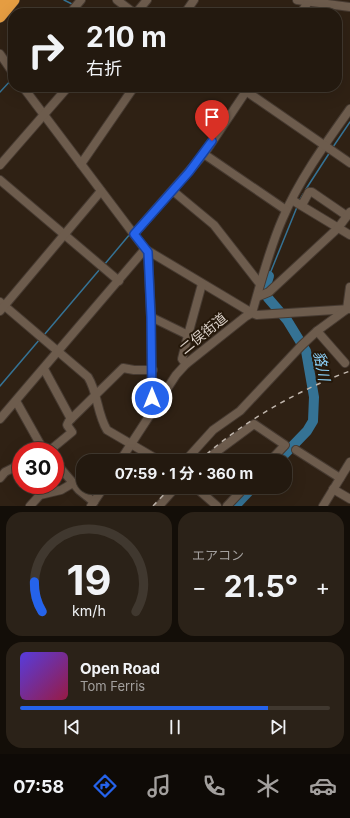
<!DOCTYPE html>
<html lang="ja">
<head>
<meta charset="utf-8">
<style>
	:root { --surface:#23190f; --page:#2b2218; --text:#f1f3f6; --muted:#a3a09e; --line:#40382f; --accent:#2563eb }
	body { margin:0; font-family:Inter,"Noto Sans JP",sans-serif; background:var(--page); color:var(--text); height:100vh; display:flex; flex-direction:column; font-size:15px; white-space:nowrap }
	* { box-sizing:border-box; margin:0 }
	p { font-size:13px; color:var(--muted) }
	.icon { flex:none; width:22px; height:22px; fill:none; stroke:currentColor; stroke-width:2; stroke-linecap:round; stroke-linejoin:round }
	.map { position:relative; height:506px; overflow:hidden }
	.panel { display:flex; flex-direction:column; gap:6px; padding:6px; background:#130e08; flex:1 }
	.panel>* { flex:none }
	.guide { position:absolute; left:8px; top:8px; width:334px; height:84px; border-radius:16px; box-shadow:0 4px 16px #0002,0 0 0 1px var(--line); background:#23190f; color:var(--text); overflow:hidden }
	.speed { position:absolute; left:12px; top:442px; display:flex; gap:8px; font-size:20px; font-weight:700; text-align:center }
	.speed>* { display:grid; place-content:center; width:52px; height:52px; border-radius:50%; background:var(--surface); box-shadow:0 4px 16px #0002,0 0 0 1px var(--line); line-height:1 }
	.speed .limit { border:6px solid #d22; background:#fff; color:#111 }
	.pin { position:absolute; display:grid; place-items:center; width:34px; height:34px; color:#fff; margin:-41px -17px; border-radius:50% 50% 50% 0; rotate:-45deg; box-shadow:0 0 4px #0007 }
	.pin .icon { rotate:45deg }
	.me { position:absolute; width:44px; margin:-22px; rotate:0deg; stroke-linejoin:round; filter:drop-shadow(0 0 3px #0008) }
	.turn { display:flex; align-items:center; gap:14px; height:84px; padding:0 12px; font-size:18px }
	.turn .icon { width:52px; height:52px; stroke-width:2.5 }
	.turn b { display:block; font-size:28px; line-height:34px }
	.big { font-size:30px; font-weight:700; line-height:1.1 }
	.panel .tile { flex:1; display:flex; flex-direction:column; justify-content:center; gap:6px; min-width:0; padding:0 14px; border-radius:16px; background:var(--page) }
	.panel .dial { align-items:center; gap:0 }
	.dial svg { height:104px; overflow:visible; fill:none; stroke:var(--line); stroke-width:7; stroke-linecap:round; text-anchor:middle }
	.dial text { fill:var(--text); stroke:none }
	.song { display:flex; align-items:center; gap:12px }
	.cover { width:48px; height:48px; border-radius:6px; background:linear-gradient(135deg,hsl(250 70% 55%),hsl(340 70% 35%)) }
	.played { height:4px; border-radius:2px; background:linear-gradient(90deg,var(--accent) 80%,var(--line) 80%) }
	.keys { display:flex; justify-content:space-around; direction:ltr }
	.heat { display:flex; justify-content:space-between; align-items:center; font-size:22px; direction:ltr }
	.panel .tiles { flex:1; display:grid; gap:6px; grid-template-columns:1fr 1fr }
	.tile:last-child { grid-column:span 2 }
	.trip { position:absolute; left:76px; top:454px; width:216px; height:40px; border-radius:16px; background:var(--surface); box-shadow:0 4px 16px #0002,0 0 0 1px var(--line); font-weight:700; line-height:40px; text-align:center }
	.dock { display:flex; height:64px; justify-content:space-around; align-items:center; background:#0e0a06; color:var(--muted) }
	.dock .icon { width:28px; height:28px }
	.dock .on { color:var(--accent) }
	.dock b { font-size:18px; color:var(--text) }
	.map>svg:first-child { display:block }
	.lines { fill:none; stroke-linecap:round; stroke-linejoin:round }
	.stream { stroke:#357294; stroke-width:1.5 }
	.river { stroke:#357294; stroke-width:10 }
	.minor-casing { stroke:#463a31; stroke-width:10 }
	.highway-casing { stroke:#463a31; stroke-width:12 }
	.minor { stroke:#6d5c4d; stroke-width:8 }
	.highway { stroke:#e59d42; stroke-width:11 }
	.rail { stroke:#c0b6ad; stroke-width:1.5; stroke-dasharray:5 5; stroke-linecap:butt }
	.route-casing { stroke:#184099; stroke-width:10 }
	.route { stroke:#2563eb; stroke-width:7 }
	.labels { text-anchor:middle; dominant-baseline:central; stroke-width:4; stroke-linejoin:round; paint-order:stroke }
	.street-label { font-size:14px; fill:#d9cfc7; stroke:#25180a }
	.water-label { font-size:15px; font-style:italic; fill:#8cd1fa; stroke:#25180a }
</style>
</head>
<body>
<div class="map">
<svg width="350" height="506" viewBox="0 0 350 506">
	<rect width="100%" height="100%" fill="#2f2114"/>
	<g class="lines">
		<!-- stream -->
		<g class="stream">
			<polyline points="64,0 72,4"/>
			<polyline points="0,92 12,79"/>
			<polyline points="333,147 350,122"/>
			<polyline points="306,189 330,152"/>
			<polyline points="299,201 303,194"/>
			<polyline points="104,265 130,234"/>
			<polyline points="269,276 297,207"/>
			<polyline points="44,335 100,269"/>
			<polyline points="0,386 40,339"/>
		</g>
		<!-- river -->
		<g class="river">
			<polyline points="269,276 264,292 268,298 287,320 306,351 314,397 313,421 307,431 278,461"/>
			<polyline points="235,506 253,487"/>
		</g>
		<!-- minor casing -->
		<g class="minor-casing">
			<g id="minor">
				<polyline points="117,0 134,13"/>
				<polyline points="297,0 350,7"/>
				<polyline points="70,13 81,0"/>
				<polyline points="136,13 147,0"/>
				<polyline points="185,13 194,0"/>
				<polyline points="301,13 308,2"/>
				<polyline points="0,54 13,73"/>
				<path d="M23,87l122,162 107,64c9,-31 17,-63 30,-93 17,-40 43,-76 68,-111"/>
				<polyline points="240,87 350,163"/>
				<polyline points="204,154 286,210"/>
				<polyline points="81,164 134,87"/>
				<polyline points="0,165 68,87"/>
				<polyline points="0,180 119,281"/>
				<polyline points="173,191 214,225 260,284"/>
				<polyline points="292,200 350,235"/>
				<polyline points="302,205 309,192 312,192 347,216"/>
				<polyline points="134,234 204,154 249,87"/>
				<polyline points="148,252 151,317 152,398 157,403"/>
				<polyline points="257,297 269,292 338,228 350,212"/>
				<path d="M0,302l88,75c10,16 9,37 19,53l53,31"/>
				<polyline points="0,311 101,191"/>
				<polyline points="151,317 188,335 182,359 186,364"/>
				<polyline points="317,331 345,363"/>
				<polyline points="188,335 202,284"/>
				<polyline points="44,369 71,419"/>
				<polyline points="16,401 44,451"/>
				<polyline points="0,419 145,249"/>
				<polyline points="296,450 340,478"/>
				<polyline points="49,451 72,432 67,425 69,421 123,368 134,370 153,370"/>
				<polyline points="120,461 176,375 186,364 245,317 252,313 257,315 350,309"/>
				<polyline points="185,461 213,430 240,411 301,346 317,331 347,309 350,287"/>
				<polyline points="204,461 254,424 285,445 270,461"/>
				<polyline points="55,463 62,470 79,490 94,502"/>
				<polyline points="0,478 5,472 21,464"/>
				<polyline points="195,487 217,506"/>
				<polyline points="333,489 350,499"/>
				<polyline points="30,506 40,495 61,490 73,483"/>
				<polyline points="91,506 104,487"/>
				<polyline points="159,506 176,487"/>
				<polyline points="227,506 245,487"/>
				<polyline points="323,506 350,462"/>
			</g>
		</g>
		<!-- highway casing -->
		<g class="highway-casing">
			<g id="highway">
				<polyline points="0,4 3,0"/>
				<polyline points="0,17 14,0"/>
			</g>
		</g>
		<!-- minor -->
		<use href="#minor" class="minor"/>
		<!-- highway -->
		<use href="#highway" class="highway"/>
		<!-- rail -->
		<g class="rail">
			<path d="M199,461c41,-38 99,-71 151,-90"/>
			<polyline points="153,506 171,487"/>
		</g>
	</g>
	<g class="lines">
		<!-- route casing -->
		<g class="route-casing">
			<polyline id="route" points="152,398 151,317 148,252 134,234 189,172 212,141"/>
		</g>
		<!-- route -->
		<use href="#route" class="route"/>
	</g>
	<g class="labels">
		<!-- street labels -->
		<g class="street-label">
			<text transform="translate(203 333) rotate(-39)">二俣街道</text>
		</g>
		<!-- water labels -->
		<g class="water-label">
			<text transform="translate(322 366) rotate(79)">貉川</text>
		</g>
	</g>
</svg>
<div class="speed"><div class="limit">30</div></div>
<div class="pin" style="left:212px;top:141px;background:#d93025"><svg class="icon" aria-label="arrive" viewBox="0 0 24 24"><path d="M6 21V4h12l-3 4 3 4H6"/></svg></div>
<svg class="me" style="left:152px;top:398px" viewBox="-20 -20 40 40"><circle r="17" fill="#2563eb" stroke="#fff" stroke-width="3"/><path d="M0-11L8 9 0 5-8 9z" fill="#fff"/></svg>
<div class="trip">07:59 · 1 分 · 360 m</div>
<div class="guide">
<div class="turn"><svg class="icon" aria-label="right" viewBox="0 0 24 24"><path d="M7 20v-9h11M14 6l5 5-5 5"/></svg><div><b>210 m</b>右折</div></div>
</div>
</div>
<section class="panel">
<div class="tiles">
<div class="tile dial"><svg viewBox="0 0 100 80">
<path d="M14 69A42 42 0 1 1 86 69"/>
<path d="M14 69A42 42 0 0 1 8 46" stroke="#2563eb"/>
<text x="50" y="56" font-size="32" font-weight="700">19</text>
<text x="50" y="72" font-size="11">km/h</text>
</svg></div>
<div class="tile"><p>エアコン</p>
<div class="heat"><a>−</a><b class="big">21.5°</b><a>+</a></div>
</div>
<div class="tile">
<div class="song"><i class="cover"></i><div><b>Open Road</b><p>Tom Ferris</p></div></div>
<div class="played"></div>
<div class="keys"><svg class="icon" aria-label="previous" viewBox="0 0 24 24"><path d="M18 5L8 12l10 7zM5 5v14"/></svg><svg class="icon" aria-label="pause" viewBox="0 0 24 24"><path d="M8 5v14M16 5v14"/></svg><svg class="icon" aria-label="next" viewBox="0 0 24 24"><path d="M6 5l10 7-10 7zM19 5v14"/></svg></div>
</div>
</div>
</section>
<nav class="dock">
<b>07:58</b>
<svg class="icon on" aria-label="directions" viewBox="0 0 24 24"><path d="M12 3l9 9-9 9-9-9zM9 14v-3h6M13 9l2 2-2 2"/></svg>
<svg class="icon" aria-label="music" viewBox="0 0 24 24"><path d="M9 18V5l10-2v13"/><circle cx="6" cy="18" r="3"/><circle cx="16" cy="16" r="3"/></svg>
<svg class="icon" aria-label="phone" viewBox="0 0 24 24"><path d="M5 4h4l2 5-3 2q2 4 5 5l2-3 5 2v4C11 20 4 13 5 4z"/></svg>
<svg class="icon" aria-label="climate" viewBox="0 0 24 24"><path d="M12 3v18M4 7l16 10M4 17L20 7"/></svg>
<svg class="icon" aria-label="car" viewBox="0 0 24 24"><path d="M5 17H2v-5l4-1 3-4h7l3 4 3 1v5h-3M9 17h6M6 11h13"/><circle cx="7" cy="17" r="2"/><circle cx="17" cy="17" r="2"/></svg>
</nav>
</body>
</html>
